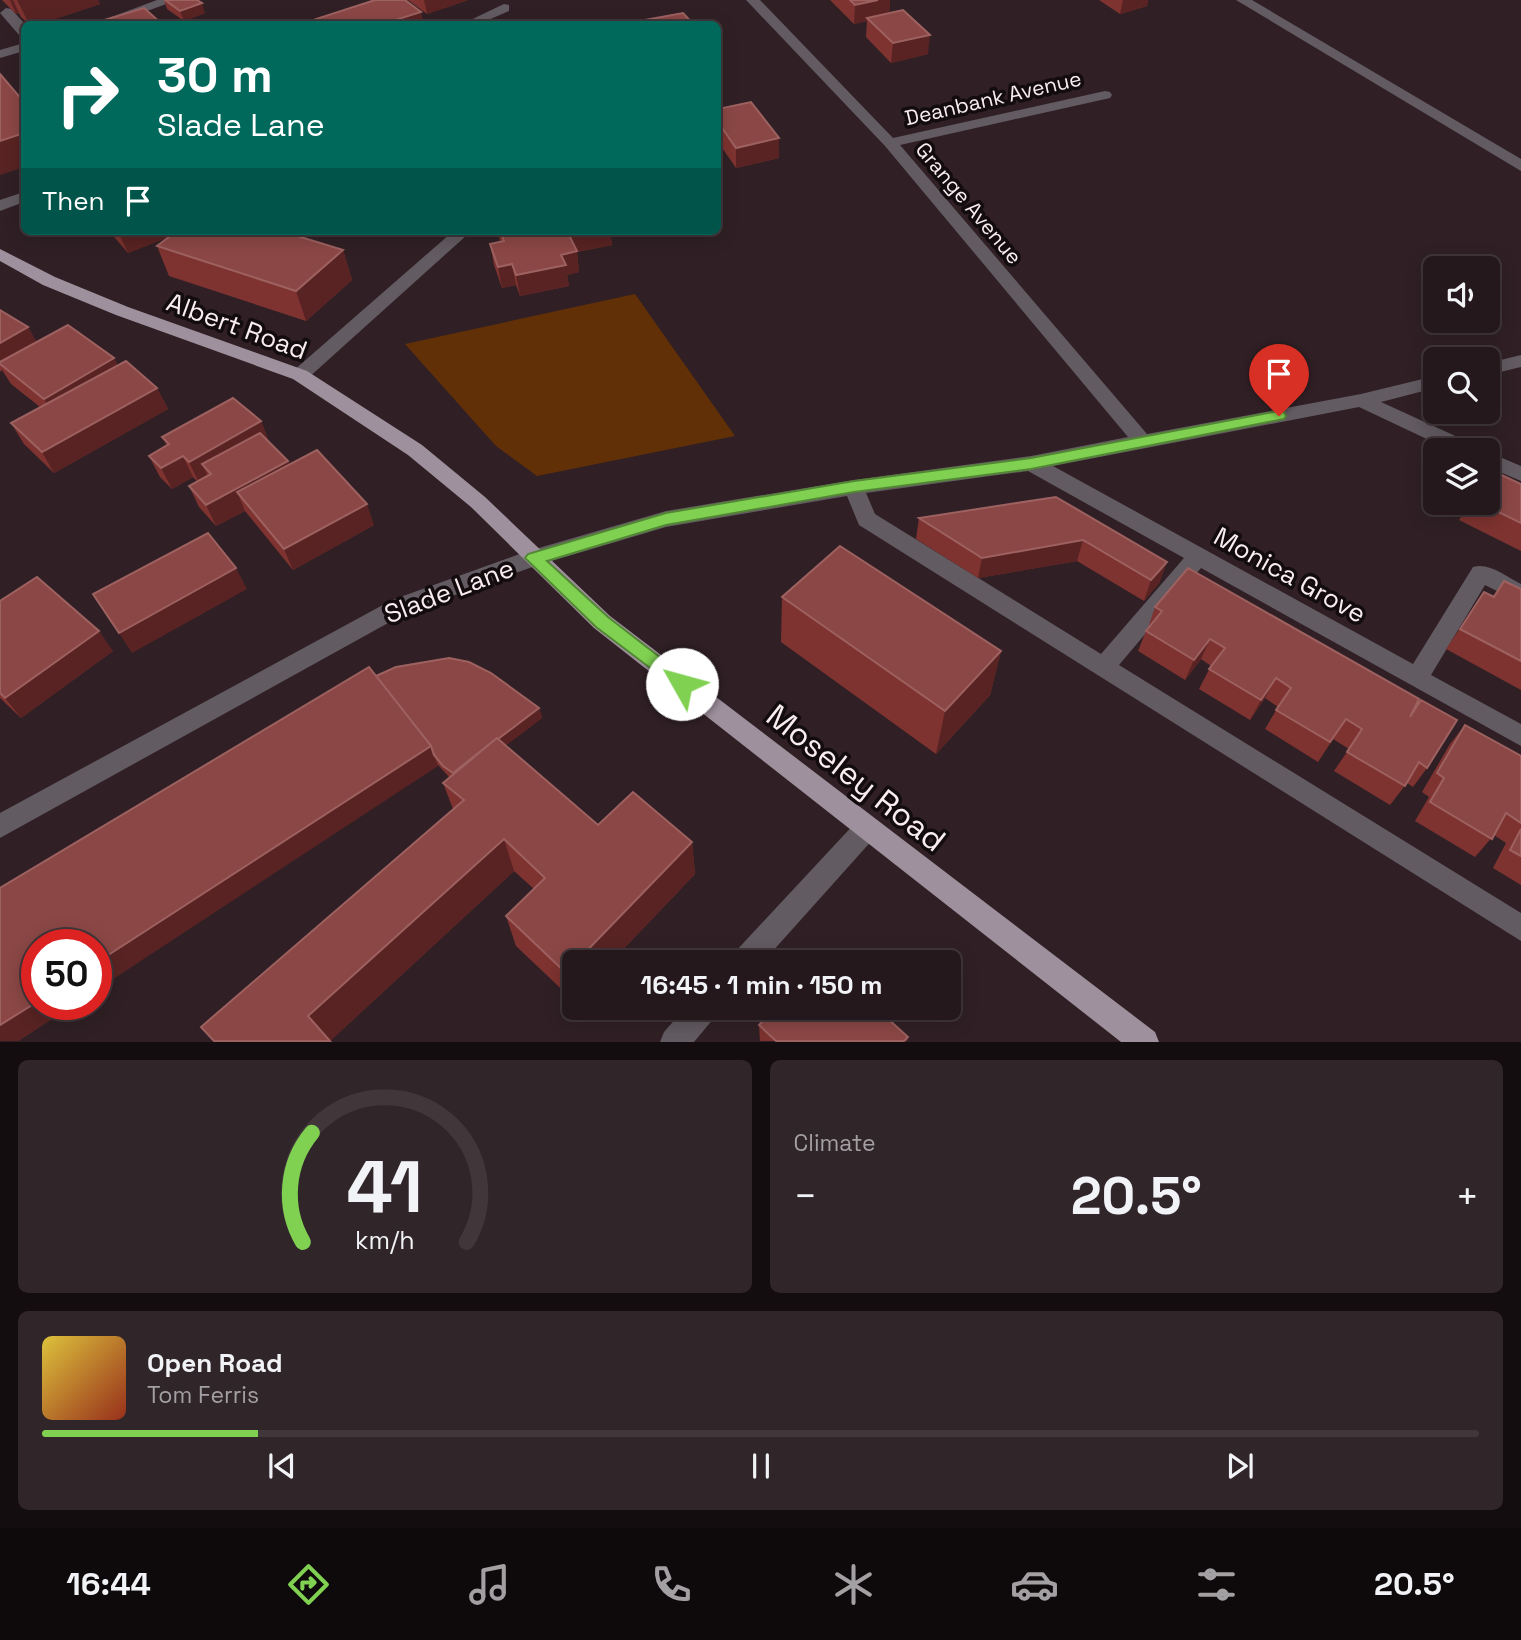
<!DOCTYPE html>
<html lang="en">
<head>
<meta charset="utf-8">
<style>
	:root { --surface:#24181c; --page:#302529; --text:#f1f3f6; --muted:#a3a0a3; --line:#41373b; --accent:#80d051 }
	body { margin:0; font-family:"Space Grotesk",sans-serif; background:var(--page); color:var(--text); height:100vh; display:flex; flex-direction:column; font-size:26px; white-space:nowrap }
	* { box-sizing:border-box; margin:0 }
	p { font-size:23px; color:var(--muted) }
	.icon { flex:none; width:38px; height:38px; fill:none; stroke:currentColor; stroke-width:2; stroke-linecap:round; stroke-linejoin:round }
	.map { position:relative; height:1042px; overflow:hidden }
	.sheet { display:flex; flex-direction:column; gap:18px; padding:18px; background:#140d0f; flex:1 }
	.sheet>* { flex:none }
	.banner { position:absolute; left:21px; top:21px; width:700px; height:214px; border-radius:10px; box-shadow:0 4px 18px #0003,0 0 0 2px var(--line); background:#00695c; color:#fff; overflow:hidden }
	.tools { position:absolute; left:1423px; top:256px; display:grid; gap:14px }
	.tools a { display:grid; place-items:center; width:77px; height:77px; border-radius:10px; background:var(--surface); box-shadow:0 4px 18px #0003,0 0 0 2px var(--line); font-size:35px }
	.speed { position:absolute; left:21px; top:929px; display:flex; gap:14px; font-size:35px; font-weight:700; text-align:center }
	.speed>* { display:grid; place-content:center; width:91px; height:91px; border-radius:50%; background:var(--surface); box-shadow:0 4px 18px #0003,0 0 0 2px var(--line); line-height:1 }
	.speed .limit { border:10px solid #d22; background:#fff; color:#111 }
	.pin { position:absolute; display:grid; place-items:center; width:60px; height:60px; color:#fff; margin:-72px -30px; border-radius:50% 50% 50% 0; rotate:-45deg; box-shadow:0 0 7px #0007 }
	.pin .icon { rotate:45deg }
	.me { position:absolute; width:77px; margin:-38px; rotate:308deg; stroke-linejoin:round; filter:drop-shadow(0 0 5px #0008) }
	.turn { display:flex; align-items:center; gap:24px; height:147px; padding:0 21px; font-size:32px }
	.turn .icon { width:91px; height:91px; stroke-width:2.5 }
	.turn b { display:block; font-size:49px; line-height:60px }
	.then { display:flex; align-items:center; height:66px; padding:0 21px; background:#0003; gap:14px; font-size:26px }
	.big { font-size:52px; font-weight:700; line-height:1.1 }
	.sheet .widget { flex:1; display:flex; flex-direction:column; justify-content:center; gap:10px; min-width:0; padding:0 24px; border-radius:10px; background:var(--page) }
	.sheet .dial { align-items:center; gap:0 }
	.dial svg { height:182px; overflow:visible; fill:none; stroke:var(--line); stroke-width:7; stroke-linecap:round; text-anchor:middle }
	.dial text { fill:var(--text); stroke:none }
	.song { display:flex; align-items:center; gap:21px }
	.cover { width:84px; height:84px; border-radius:10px; background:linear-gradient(135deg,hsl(50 70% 55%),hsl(10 70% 35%)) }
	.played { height:7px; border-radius:4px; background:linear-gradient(90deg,var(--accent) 15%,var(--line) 15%) }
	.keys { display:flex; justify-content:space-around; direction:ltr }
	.heat { display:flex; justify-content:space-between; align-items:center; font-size:38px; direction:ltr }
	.sheet .tiles { flex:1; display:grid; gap:18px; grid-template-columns:1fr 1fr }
	.widget:last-child { grid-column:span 2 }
	.trip { position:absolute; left:562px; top:950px; width:399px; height:70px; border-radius:10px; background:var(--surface); box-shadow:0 4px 18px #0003,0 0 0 2px var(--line); font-weight:700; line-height:70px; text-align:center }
	.tabs { display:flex; height:112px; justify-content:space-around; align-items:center; background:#0e0a0b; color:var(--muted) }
	.tabs .icon { width:49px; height:49px }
	.tabs .current { color:var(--accent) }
	.tabs b { font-size:32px; color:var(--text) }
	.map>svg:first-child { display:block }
	.green { fill:#623007 }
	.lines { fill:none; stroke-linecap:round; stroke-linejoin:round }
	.minor { fill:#625b61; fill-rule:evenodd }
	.major { fill:#9e909c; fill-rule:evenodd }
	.wall { fill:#7e3330 }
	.shaded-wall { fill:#592323 }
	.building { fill:#8b4745; stroke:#9d6160; stroke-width:2 }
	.route { fill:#80d051; stroke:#538735; stroke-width:2 }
	.labels { text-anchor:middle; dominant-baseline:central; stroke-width:7; stroke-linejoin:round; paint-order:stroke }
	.far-street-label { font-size:21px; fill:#f9edf0; stroke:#130c0e }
	.street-label { font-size:26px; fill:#f9edf0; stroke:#130c0e }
	.near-street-label { font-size:32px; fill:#f9edf0; stroke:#130c0e }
</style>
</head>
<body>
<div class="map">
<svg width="1521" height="1042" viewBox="0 0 1521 1042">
	<rect width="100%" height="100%" fill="#302025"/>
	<!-- green -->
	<polygon class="green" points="635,294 735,436 537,476 496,446 405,344"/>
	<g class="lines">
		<!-- minor -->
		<g class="minor">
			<polygon points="157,0 177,0 112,24 93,24"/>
			<path d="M746,0h14l133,138 212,-47 5,1 2,3 -2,3 -210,47 247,289 214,-40 74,-18v12l-54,14 94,43 3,5h-28l-91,-43 -306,59 360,198 60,-97c16,-5 34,10 48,17v19l-36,-18 -54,90 90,49v22l-320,-178 -82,97 402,248v28l-662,-416 -12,-29 -181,31 -128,38 -130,47 -408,226v-25l392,-213 133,-48 141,-41 188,-31 177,-24 97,-19 -243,-291zM1028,471l156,87 -83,96 -226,-140 -9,-21z"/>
			<polygon points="1236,0 1252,0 1521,159 1521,171"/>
			<polygon points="504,4 509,5 509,11 479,24 462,24"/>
			<polygon points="6,8 11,9 25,24 24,36 19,35 0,13"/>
			<polygon points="24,43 24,51 0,58 0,50"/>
			<polygon points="24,192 24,202 0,211 0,200"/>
			<polygon points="450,231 466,231 467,235 307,379 293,379 291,375 293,371 450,234"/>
			<polygon points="1521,355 1521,367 1488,375 1488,363"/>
			<polygon points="1488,452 1521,466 1521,481 1488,467"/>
			<polygon points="866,817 875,821 879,829 875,837 763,962 731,962 735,952 857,821"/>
			<polygon points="685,1008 718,1008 714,1018 694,1042 660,1042 664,1032"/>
		</g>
		<!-- major -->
		<polygon class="major" points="0,249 55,277 128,307 307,371 422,445 485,497 610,616 1155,1032 1159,1042 1121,1042 594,628 471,507 408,455 293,379 116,315 43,285 0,261"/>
	</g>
	<!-- wall -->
	<g class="wall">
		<polygon points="2,0 98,0 100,4 58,18 29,24 21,17 19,13 16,14"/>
		<polygon points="164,0 205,13 184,21 167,9"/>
		<polygon points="408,0 468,0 427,14"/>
		<polygon points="830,0 890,0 889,14 928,54 891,63 866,37 867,21 854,24"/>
		<polygon points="1099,0 1148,0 1147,6 1120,14"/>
		<polygon points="718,109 779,138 779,158 736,168 718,142"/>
		<polygon points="109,231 281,231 343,250 352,280 306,321 169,276 157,246 168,237 128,253"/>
		<polygon points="498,231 610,231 612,245 577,252 579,272 567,275 569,286 520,296 516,285 502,288 494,265 490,244 500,241"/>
		<polygon points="0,310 28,327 36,342 114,358 118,366 157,388 168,409 54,473 24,444 11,423 40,407 11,384 2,370 0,372"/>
		<polygon points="261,421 269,442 288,461 290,465 374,525 293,570 245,511 216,526 199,507 189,486 198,482 193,477 172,489 160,477 149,456 167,446 162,437"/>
		<polygon points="1521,484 1521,551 1459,520 1471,502 1488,502"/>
		<polygon points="1056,497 1167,562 1159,583 1144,601 1077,561 978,578 916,539 919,518"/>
		<polygon points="1504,581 1521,589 1521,690 1446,649 1484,592 1493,596"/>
		<polygon points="782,597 1001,651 990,695 936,754 781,642"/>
		<polygon points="0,601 113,651 21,718 0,698"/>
		<polygon points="1155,607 1414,709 1427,768 1413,787 1407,783 1390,805 1334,771 1349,749 1333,739 1318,762 1265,729 1278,707 1265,698 1250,720 1199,689 1211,666 1201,659 1185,680 1138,651 1146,631 1148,628"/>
		<polygon points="449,658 469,662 491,673 539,708 542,718 506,745 598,825 633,792 692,842 695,874 611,962 574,962 574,1001 516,946 506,916 534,889 514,871 330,1041 214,1041 201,1027 453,809 443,783 450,778 438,765 96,990 96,945 37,945 37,1004 75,1004 18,1041 0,1041 0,888 369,667 376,676 396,667"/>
		<polygon points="1465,725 1521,756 1521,885 1493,868 1506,843 1494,835 1475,857 1415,821 1429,797 1422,792 1450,744"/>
		<polygon points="759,1025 908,1037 907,1041 760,1041"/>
	</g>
	<!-- shaded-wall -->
	<g class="shaded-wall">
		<polygon points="10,0 13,0 19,13 16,14"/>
		<polygon points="17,0 98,0 100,4 58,18 29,24"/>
		<polygon points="424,0 468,0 427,14"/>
		<polygon points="878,0 890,0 889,17 867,18 867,21 854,24 855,5"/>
		<polygon points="1123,0 1148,0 1147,6 1120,14"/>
		<polygon points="202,3 205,13 184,21 180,11"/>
		<polygon points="421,12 424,24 383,24"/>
		<polygon points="930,35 928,54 891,63 893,43"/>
		<polygon points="24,133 24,167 0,175 0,141"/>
		<polygon points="779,138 779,158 736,168 736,148"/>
		<polygon points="122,231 184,231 128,253 118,232"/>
		<polygon points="575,231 610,231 612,245 577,252 579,272 567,275 569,286 520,296 516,275 561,255 568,233"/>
		<polygon points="343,250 352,280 306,321 296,291"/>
		<polygon points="512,264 516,285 502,288 498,267"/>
		<polygon points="28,327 40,348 0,364 0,343"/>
		<polygon points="114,358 125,379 57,420 44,399"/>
		<polygon points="157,388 168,409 54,473 42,452"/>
		<polygon points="261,421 269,442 202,464 209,478 199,483 189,462"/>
		<polygon points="183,456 193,477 172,489 161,468"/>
		<polygon points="288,461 297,482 237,492 245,511 216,526 206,505"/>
		<polygon points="367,504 374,525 293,570 284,549"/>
		<polygon points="1083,540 1077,561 978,578 982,558"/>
		<polygon points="1167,562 1159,583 1144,601 1151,580"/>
		<polygon points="236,568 247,589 132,653 119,633"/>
		<polygon points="99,631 113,651 21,718 5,698"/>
		<polygon points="1210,639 1201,659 1185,680 1194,660"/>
		<polygon points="1001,651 990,695 936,754 945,711"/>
		<polygon points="1276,678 1265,698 1250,720 1261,700"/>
		<polygon points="539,708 542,718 456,783 453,773"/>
		<polygon points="431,746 438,766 96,990 96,963"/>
		<polygon points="504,839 514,871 330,1041 308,1016"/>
		<polygon points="692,842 695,874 611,962 576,962"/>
		<polygon points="574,965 574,1000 566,973"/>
		<polygon points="37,1002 37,1004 75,1004 18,1041 0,1041 0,1025"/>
	</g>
	<!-- building -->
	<g class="building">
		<polygon points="165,0 197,0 202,3 180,11"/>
		<polygon points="375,0 405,0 421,12 383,24 323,24 316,19"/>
		<polygon points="850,0 878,0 855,5"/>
		<polygon points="144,8 162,24 91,24"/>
		<polygon points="903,10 930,35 893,43 867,18"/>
		<polygon points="683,13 693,24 648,24 645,20"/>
		<polygon points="0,74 24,102 24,133 0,141"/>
		<polygon points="751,102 779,138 736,148 718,122 718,109"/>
		<polygon points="177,231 281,231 343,250 296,291 157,246"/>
		<polygon points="500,231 575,231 568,233 577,251 561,255 566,265 516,275 512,264 498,267 490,244 504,241"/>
		<polygon points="0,310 28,327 0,343"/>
		<polygon points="68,325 114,358 44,399 0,364 0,362"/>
		<polygon points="126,361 157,388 42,452 11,423"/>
		<polygon points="233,398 261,421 189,462 183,456 161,468 149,456 169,444 162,437"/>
		<polygon points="260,433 288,461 206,505 189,486 211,474 202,464"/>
		<polygon points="317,450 367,504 284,549 237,492"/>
		<polygon points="1491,470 1521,484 1521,523 1478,502 1488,502 1488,476"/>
		<polygon points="1056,497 1167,562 1151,580 1083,540 982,558 919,518"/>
		<polygon points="208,533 236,568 119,633 93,594"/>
		<polygon points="840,546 1001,651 945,711 782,597"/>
		<polygon points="1188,568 1419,699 1410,717 1421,700 1457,720 1427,768 1419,762 1405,786 1347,752 1362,729 1346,719 1330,742 1276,710 1291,688 1276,678 1261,700 1209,669 1225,648 1210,639 1194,660 1146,631 1162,611 1155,607"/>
		<polygon points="37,577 99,631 5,698 0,693 0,601"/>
		<polygon points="1504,581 1521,589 1521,661 1460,629 1484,592 1494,597"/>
		<polygon points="449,658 469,662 491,673 539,708 498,739 497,738 453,773 443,766 434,755 431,746 376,676 396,667"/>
		<polygon points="369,667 431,746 96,963 96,945 37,945 37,1002 0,1025 0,888"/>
		<polygon points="1465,725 1521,756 1521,823 1506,813 1492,839 1430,802 1444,778 1437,773"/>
		<polygon points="497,738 598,825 633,792 692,842 576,962 574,962 574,965 566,973 506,916 545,878 504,839 308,1016 330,1041 214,1041 201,1027 464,800 443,783"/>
		<polygon points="1521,829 1521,856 1510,850"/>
		<polygon points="775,1008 876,1008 908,1037 904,1041 776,1041 759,1025"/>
	</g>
	<!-- route -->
	<polygon class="route" points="1279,411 1284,412 1286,416 1284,419 1031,469 854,492 666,525 547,561 608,617 688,679 691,684 688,690 682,692 596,627 525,558 528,554 666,513 854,481 1031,458"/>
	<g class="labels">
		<!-- far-street labels -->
		<g class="far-street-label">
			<text transform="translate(993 98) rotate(-13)">Deanbank Avenue</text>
			<text transform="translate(969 203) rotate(50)">Grange Avenue</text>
		</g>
		<!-- street labels -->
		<g class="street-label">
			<text transform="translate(237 326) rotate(20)">Albert Road</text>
			<text transform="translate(1290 575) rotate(29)">Monica Grove</text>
			<text transform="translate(449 591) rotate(-21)">Slade Lane</text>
		</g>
		<!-- near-street labels -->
		<g class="near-street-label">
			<text transform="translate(856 778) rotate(38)">Moseley Road</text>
		</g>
	</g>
</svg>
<div class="tools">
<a><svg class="icon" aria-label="sound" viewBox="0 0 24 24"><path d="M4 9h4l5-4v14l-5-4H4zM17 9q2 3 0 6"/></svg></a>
<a><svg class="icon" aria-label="search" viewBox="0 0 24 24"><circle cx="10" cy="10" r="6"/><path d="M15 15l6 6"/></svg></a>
<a><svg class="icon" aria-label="layers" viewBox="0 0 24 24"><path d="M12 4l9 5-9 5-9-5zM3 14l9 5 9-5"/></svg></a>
</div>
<div class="speed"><div class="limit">50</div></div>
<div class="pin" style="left:1279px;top:416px;background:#d93025"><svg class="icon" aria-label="arrive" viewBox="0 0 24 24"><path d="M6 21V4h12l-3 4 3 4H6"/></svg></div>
<svg class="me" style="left:682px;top:684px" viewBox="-20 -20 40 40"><circle r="19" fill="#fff"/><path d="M0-13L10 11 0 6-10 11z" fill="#80d051"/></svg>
<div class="trip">16:45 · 1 min · 150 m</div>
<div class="banner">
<div class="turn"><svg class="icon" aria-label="right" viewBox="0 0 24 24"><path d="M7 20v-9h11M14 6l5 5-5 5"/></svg><div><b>30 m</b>Slade Lane</div></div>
<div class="then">Then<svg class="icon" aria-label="arrive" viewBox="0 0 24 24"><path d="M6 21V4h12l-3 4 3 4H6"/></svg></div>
</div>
</div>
<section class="sheet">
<div class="tiles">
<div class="widget dial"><svg viewBox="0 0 100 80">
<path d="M14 69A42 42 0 1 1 86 69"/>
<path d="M14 69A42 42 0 0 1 18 21" stroke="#80d051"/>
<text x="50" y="56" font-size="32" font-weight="700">41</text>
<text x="50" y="72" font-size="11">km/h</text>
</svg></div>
<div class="widget"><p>Climate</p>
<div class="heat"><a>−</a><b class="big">20.5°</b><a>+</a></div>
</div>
<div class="widget">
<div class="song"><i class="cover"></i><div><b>Open Road</b><p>Tom Ferris</p></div></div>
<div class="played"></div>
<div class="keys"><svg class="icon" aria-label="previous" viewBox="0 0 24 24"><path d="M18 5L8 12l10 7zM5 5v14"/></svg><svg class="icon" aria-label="pause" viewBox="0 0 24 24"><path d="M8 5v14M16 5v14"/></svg><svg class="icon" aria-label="next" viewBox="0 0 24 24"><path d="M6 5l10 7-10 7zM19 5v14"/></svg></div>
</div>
</div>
</section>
<nav class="tabs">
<b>16:44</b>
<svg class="icon current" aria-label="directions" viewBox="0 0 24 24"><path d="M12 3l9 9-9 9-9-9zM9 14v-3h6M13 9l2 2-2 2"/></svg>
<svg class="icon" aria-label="music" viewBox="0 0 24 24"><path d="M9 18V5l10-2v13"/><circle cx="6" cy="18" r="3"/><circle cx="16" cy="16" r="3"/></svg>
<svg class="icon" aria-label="phone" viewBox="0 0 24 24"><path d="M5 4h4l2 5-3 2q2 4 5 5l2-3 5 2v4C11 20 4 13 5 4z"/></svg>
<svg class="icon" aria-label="climate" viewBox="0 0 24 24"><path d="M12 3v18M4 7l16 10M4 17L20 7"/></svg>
<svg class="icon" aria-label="car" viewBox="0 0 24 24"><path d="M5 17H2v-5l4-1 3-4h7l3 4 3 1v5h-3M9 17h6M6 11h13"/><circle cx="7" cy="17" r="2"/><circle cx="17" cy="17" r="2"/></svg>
<svg class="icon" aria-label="filters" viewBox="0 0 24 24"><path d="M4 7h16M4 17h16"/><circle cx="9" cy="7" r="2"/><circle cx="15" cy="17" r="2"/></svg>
<b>20.5°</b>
</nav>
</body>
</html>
